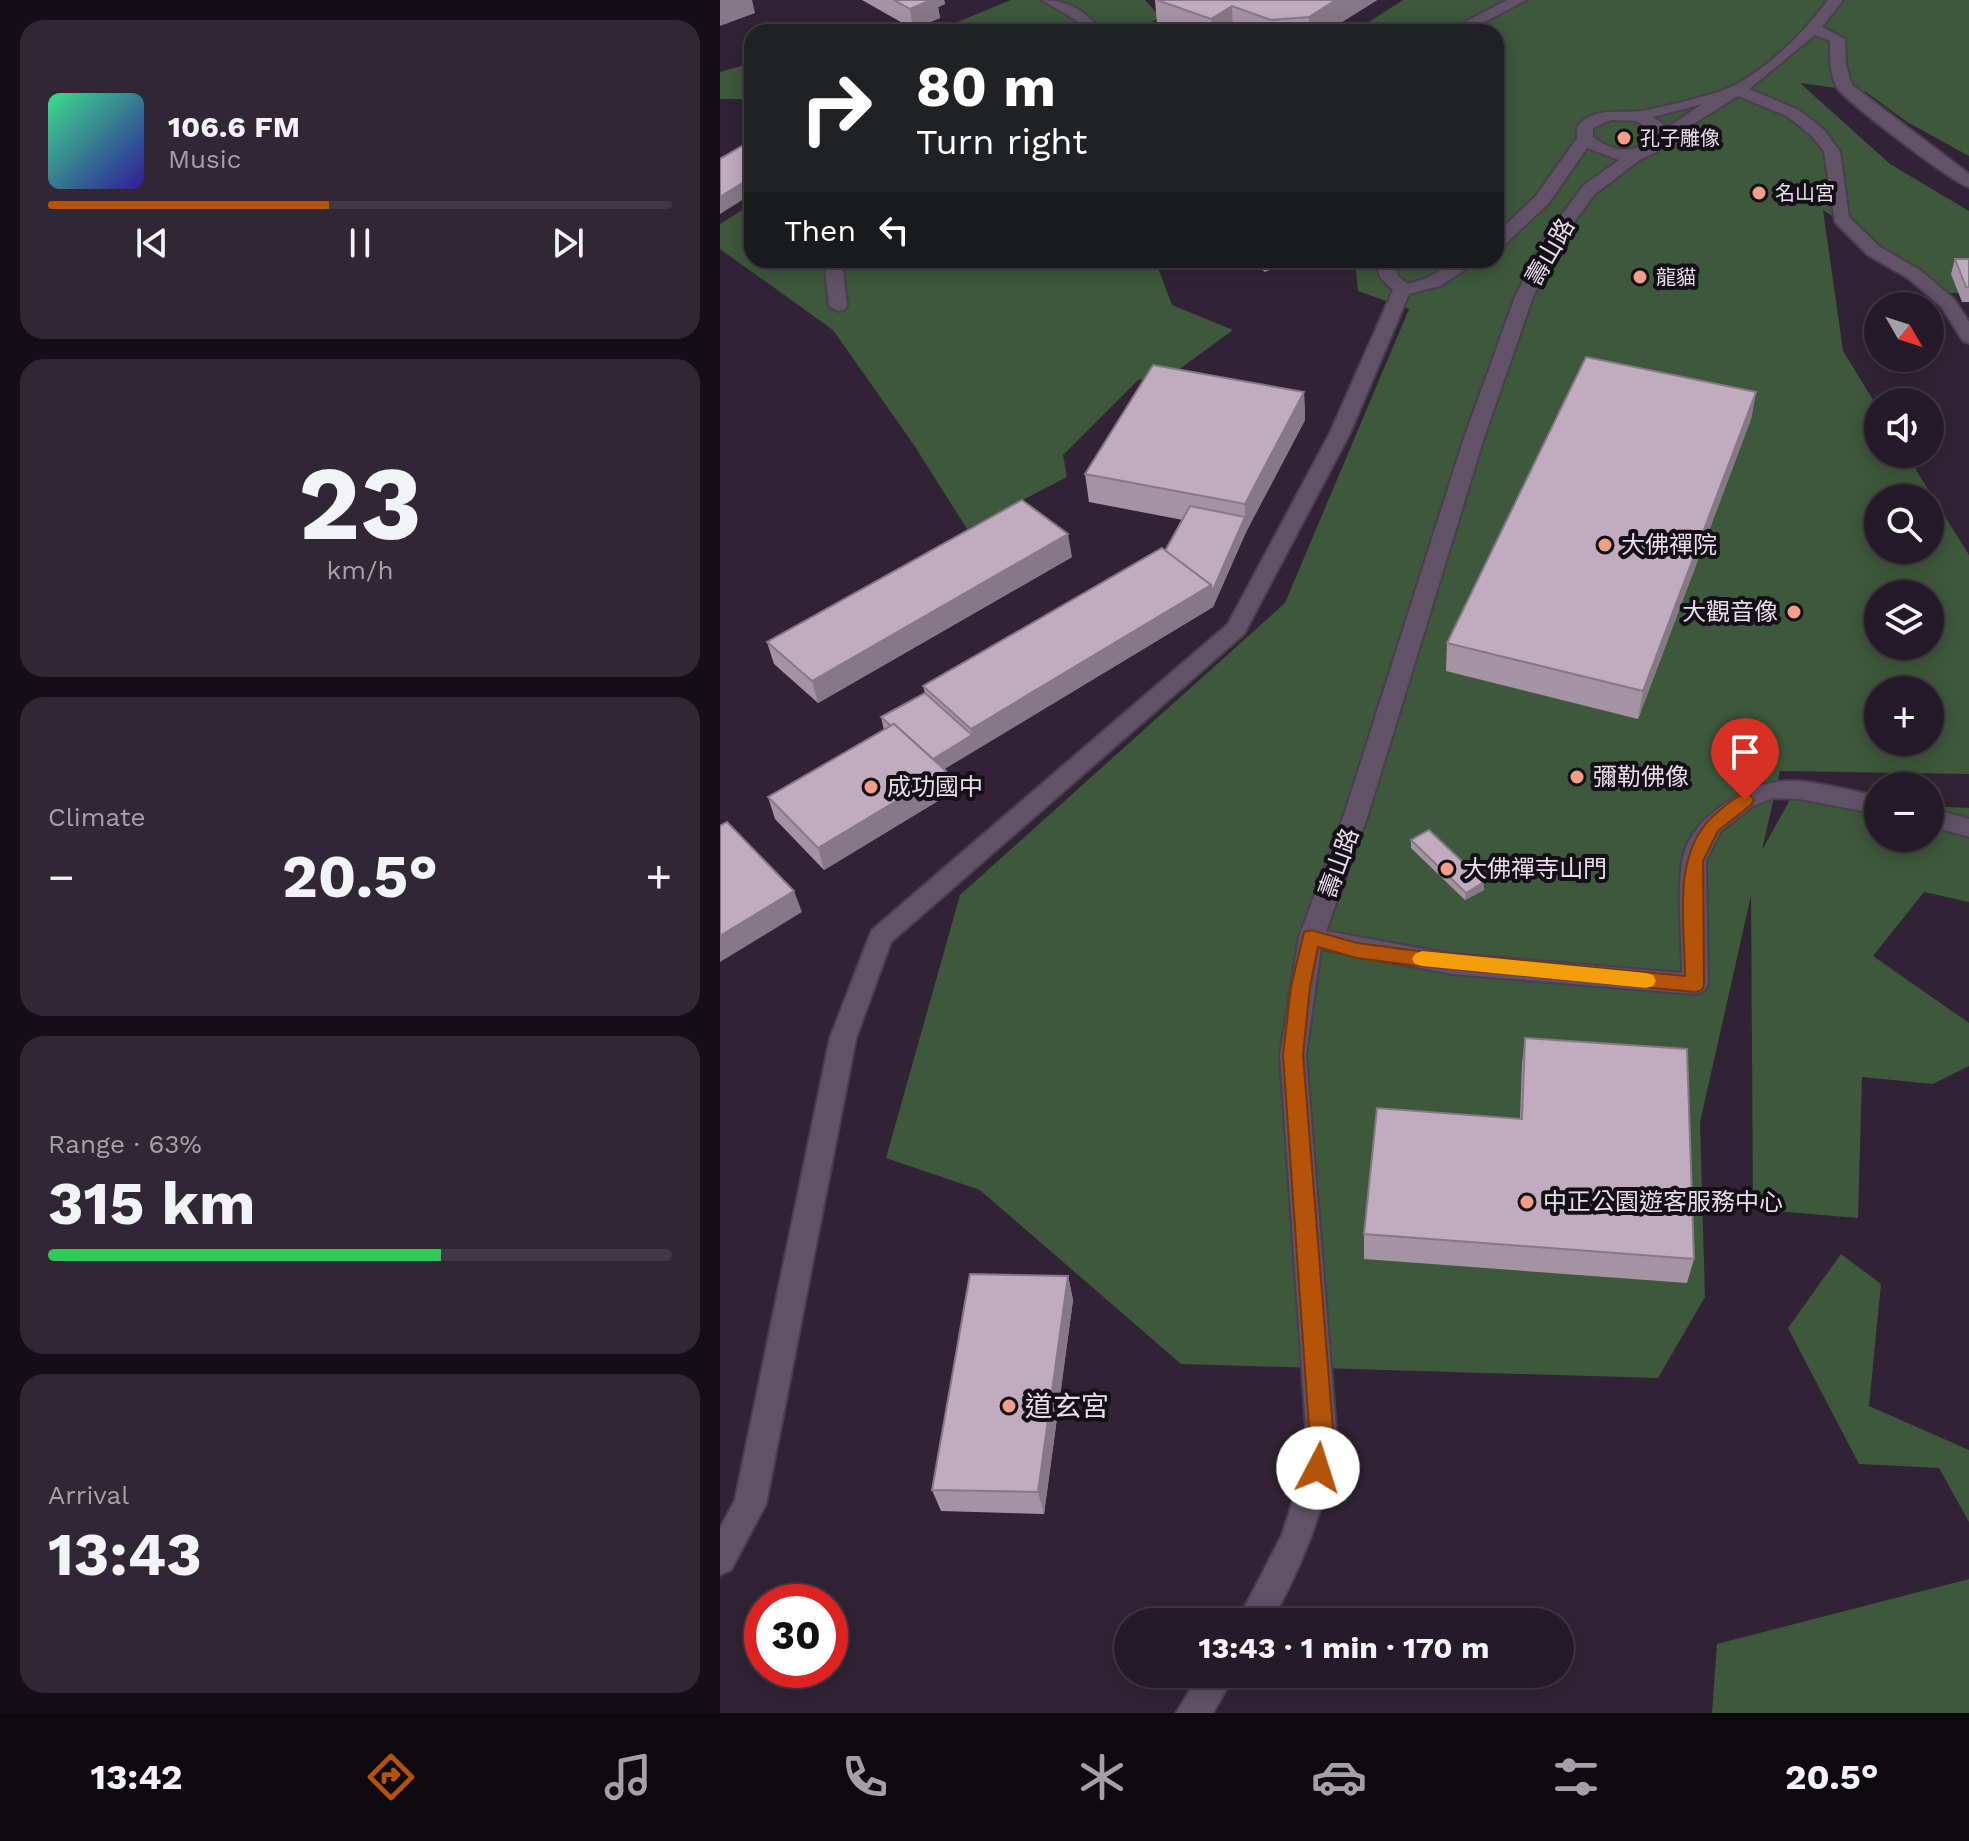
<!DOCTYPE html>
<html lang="en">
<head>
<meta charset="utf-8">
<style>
	:root { --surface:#251a28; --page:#312734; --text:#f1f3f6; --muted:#a3a1a8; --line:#423845; --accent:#b45309 }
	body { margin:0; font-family:"Work Sans","Noto Sans TC",sans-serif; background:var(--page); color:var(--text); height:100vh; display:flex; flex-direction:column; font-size:30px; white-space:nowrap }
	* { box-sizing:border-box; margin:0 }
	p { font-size:26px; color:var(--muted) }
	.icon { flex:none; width:44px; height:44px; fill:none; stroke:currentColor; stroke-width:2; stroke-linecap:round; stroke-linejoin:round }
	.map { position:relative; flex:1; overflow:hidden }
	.drawer { display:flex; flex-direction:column; gap:20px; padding:20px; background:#140e16; width:720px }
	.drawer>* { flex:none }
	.guide { position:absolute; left:24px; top:24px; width:760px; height:244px; border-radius:24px; box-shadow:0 4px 20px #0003,0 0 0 2px var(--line); background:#202124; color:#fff; overflow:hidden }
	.needle { width:52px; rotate:129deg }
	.controls { position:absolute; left:1144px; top:292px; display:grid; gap:16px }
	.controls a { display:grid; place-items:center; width:80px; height:80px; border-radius:50%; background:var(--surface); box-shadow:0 4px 20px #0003,0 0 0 2px var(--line); font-size:40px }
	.speed { position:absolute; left:24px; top:1584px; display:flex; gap:16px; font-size:40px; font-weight:700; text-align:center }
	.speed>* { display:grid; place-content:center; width:104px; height:104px; border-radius:50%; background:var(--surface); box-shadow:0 4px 20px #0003,0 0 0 2px var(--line); line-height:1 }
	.speed .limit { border:12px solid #d22; background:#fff; color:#111 }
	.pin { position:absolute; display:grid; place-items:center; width:68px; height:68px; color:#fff; margin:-82px -34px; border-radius:50% 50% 50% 0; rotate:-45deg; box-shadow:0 0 8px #0007 }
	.pin .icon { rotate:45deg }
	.me { position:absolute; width:88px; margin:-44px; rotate:5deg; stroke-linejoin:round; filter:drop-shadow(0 0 6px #0008) }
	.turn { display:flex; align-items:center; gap:28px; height:168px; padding:0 40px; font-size:36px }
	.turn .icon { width:104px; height:104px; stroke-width:2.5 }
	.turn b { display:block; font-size:56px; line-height:68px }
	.then { display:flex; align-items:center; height:76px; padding:0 40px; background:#0003; gap:16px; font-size:30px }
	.big { font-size:60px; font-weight:700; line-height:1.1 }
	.drawer .widget { flex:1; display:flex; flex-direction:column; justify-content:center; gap:12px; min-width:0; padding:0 28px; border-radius:24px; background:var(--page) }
	.drawer .dial { align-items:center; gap:0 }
	.dial b { font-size:104px; line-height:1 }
	.song { display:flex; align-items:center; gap:24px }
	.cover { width:96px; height:96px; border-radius:12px; background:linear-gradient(135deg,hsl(150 70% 55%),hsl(250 70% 35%)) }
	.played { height:8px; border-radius:4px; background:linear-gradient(90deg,var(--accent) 45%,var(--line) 45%) }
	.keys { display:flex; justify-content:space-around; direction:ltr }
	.heat { display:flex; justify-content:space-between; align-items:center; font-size:44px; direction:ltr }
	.charge { height:12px; border-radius:6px; background:linear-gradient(90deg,#34c759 63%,var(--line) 0) }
	.trip { position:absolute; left:394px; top:1608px; width:460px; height:80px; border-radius:40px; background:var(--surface); box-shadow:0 4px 20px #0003,0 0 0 2px var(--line); font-weight:700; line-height:80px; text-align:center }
	.tabs { display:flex; height:128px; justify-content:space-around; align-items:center; background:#0f0a10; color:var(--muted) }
	.tabs .icon { width:56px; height:56px }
	.tabs .current { color:var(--accent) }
	.tabs b { font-size:36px; color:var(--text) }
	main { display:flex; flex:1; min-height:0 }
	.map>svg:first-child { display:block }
	.green { fill:#3d583a; fill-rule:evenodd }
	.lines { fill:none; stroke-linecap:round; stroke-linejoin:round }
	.minor-casing { stroke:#4a3e4e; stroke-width:4 }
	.minor { fill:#615267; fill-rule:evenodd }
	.wall { fill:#a593a4 }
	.shaded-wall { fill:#867886 }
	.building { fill:#c0abbf; stroke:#867886; stroke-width:2 }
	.route { fill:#b45309; stroke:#753606; stroke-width:2 }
	.slow { fill:#f59e0b }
	.poi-dot { fill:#f49e8a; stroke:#150f17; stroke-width:3 }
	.labels { text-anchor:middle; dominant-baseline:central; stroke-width:8; stroke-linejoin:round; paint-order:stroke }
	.far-poi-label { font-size:20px; fill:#e7deea; stroke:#150f17; text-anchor:start }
	.street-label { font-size:24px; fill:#e7deea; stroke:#150f17 }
	.poi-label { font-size:24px; fill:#e7deea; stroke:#150f17; text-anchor:start }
	.near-poi-label { font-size:28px; fill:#e7deea; stroke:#150f17; text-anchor:start }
</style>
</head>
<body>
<main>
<section class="drawer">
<div class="widget">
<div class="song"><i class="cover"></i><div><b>106.6 FM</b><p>Music</p></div></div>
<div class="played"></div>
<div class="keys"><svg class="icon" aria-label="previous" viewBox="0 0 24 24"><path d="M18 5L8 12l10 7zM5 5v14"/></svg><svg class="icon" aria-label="pause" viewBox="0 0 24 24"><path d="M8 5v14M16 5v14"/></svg><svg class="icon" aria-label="next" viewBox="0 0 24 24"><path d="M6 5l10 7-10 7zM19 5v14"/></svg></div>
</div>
<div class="widget dial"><b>23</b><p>km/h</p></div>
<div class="widget"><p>Climate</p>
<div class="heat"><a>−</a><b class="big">20.5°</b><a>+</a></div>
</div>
<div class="widget"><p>Range · 63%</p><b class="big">315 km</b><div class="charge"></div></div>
<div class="widget"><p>Arrival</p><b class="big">13:43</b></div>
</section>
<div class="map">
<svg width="1249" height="1713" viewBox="0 0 1249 1713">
	<rect width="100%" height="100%" fill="#312335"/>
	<!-- green -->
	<g class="green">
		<polygon points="291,0 425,0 440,17 417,32 213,32"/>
		<path d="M683,0h566v156l-62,-34 -41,-30 -66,-9 90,81 79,47v82h-19l-127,-83 20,141 35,57v46h28l63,101v219l-189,-3 -18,79 29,-52 87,5v35h52v-32l39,2v94l-45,-10 -51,64 96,67v43l-36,18 -71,-7 -4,141 -105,-9 -2,-313 -51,226 5,175 -47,81 -477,-14 -201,-174 -94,-32 74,-263 325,-292 124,-294 -51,-18 -3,-31h141v-228h-143zM1158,498h52v52h-52zM1158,594h52v52h-52zM1158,690h52v52h-52z"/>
		<polygon points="32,63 32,99 0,99 0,72"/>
		<polygon points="32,204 32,260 435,260 452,305 513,330 450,376 418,380 343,455 347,477 247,529 194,445 113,330 0,249 0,224"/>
		<polygon points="1121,1254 1161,1284 1149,1406 1249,1450 1249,1522 1219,1468 1139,1464 1068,1328"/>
		<polygon points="1249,1579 1249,1713 992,1713 997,1644"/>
	</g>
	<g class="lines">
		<!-- minor casing -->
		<g class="minor-casing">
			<g id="minor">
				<path d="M322,0c26,0 44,11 60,32h-16l-10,-12z"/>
				<polygon points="787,0 806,0 746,32 726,32"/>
				<path d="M1108,0h15l-21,27 23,12 1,26 6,20 117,89v13c-16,-4 -119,-83 -130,-97 -10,-13 -9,-34 -9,-49l-15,-6 -66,54 50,21 25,20 16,22 9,65 31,30 40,23 34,29 15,23v21l-6,-2 -22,-35 -33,-28 -40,-23 -33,-33 -11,-70 -12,-16 -25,-20 -49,-20 -43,27 -40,30 -14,6 -46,35 -35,47 -27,56 -49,141 -116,377 -42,116 126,23 230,19c0,-35 -5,-78 0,-111 3,-21 17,-39 33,-51 60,-47 94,-28 163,-15v18l-79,-15 -26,-1 -20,8 -33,26 -14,29 2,123 -4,7 -9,3 -243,-20 -131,-25 -15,106 31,387c-11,60 -31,115 -60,169l-6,11h-34l45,-87 14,-44 11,-49 -27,-387 19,-118 45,-122 120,-377 51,-141 28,-57 40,-54 36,-26 -32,-12 -39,56 -46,43 -6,1v-14l40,-38 41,-58v-11c17,-21 40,-13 63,-16 21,-3 73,-16 91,-24 37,-18 73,-55 97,-87zM982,104l-34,23 -15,-10zM891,120l25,1 17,10 2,7c-22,16 -41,15 -62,-1v-9z"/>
				<polygon points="104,260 122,260 127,306 124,310 118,311 109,306"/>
				<polygon points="656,260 674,260 678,276 688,284 707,278 739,260 760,260 720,286 689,294 630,433 524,634 171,942 136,1038 46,1504 11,1570 0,1575 0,1528 15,1500 110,1038 149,937 152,930 508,624 610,433 673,290 660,277"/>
				<polygon points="1210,808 1249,819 1249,837 1210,826"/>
				<polygon points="480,1674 515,1674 493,1713 456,1713"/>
			</g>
		</g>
		<!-- minor -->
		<use href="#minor" class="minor"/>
	</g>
	<!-- wall -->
	<g class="wall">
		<polygon points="142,0 224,0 225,4 218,7 220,18 193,29"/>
		<polygon points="435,0 657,0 606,32 456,32 437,25"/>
		<polygon points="1235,259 1249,259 1249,302 1242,302 1231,274"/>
		<polygon points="530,260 573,260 545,272"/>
		<polygon points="584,392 585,420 526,532 493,607 224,769 231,793 104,870 55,819 48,797 164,730 161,717 205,693 203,686 445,551 463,520 369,502 365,474"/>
		<polygon points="1036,392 1031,419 918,719 726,671 727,643"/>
		<polygon points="352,557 98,703 54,664 47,642"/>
		<polygon points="691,840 764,882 764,890 745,900 691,848"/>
		<polygon points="805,1038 974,1259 967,1283 644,1259 644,1234 800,1118 802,1064"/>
		<polygon points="348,1276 353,1300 324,1514 221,1511 212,1490"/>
	</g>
	<!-- shaded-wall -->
	<g class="shaded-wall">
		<polygon points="0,0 32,0 35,13 0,26"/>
		<polygon points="206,0 224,0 225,4 218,7 220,18 193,29 190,9"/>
		<polygon points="616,0 657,0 606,32 589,32 589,17"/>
		<polygon points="512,6 513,32 491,32 491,19"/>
		<polygon points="32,177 32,194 0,214 0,197"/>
		<polygon points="545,260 573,260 545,272"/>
		<polygon points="584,392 585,420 526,532 493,607 213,776 210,761 252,735 251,729 525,517 525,504"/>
		<polygon points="1036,392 1031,419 918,719 923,691"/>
		<polygon points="348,534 352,557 98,703 92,681"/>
		<polygon points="226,771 231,793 104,870 98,848"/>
		<polygon points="764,882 764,890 745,900 746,893"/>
		<polygon points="74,891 82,912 0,962 0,936"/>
		<polygon points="348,1276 353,1300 324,1514 318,1492"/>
	</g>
	<!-- building -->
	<g class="building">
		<polygon points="174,0 211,0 190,9"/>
		<polygon points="437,0 616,0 589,17 551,20 512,6 491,19"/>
		<polygon points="32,140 32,177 0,197 0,159"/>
		<polygon points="1235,259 1249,259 1249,287 1246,287"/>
		<polygon points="866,357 1036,392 923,691 727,643"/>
		<polygon points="433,365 584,392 525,504 365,474"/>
		<polygon points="302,500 348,534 92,681 47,642"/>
		<polygon points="470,506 525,517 492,592 491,585 445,551"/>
		<polygon points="442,548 491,585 251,729 203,686"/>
		<polygon points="205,693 252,735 213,759 174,724 171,726 161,717"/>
		<polygon points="174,724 226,771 98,848 48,797"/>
		<polygon points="7,822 74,891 0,936 0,826"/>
		<polygon points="709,830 764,882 746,893 691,840"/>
		<polygon points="805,1038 967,1049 974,1259 644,1234 657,1108 802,1119"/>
		<polygon points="250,1274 348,1276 318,1492 212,1490"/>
	</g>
	<!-- route -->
	<path class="route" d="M1025,794l6,2 3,4 -3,5 -33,26 -15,30 1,123 -2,6 -7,2 -285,-27 -53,-7 -39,-11 -8,40 -7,68 31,387 -8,34 -8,3 -9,-3 -3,-8 4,-26 -27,-387 8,-68 13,-55 7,-2 46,13 53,7 275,26c0,-56 -15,-127 34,-165 8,-7 16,-14 26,-17z"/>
	<!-- slow -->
	<polygon class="slow" points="702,951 926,973 933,975 936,981 933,986 926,988 702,966 695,964 692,959 695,954"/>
	<!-- markers -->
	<g class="poi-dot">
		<circle cx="904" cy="138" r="8"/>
		<circle cx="1039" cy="193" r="8"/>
		<circle cx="920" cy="277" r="8"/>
		<circle cx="885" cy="545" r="8"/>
		<circle cx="1074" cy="612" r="8"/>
		<circle cx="857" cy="777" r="8"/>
		<circle cx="151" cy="787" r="8"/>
		<circle cx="727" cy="869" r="8"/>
		<circle cx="807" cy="1202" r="8"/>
		<circle cx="289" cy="1406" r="8"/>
	</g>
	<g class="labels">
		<!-- far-poi labels -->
		<g class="far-poi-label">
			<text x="920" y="138">孔子雕像</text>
			<text x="1055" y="193">名山宮</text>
			<text x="936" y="277">龍貓</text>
		</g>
		<!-- street labels -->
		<g class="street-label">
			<text transform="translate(830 252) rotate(-60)">壽山路</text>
			<text transform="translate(619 863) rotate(-70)">壽山路</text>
		</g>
		<!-- poi labels -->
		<g class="poi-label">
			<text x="901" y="545">大佛禪院</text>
			<text x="1058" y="612" text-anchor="end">大觀音像</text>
			<text x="873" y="777">彌勒佛像</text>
			<text x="167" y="787">成功國中</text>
			<text x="743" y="869">大佛禪寺山門</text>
			<text x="823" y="1202">中正公園遊客服務中心</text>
		</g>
		<!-- near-poi labels -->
		<g class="near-poi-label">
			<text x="305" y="1406">道玄宮</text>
		</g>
	</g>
</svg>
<div class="controls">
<a><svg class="needle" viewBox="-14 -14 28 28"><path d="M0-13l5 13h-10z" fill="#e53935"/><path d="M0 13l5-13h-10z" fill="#a3a1a8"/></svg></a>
<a><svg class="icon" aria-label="sound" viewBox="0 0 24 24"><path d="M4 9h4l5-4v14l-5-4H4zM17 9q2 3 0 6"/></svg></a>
<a><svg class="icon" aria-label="search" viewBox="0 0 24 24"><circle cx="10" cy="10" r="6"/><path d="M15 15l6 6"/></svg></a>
<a><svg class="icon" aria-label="layers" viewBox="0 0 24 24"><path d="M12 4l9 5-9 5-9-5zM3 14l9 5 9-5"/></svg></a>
<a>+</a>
<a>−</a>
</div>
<div class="speed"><div class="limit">30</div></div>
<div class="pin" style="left:1025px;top:800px;background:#d93025"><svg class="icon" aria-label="arrive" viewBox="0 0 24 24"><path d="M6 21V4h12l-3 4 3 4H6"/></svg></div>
<svg class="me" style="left:598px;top:1468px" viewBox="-20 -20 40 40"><circle r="19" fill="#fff"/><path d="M0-13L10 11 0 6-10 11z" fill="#b45309"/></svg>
<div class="trip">13:43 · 1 min · 170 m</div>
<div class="guide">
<div class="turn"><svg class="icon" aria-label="right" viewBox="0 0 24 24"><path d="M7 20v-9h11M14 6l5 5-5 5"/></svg><div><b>80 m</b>Turn right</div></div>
<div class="then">Then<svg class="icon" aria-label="left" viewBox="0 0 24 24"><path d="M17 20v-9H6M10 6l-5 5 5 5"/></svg></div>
</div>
</div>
</main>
<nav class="tabs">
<b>13:42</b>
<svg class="icon current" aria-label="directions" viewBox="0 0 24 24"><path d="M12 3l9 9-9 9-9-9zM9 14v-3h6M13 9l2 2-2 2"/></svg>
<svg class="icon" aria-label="music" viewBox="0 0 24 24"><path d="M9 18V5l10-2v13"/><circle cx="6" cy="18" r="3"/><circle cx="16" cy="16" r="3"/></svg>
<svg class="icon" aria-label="phone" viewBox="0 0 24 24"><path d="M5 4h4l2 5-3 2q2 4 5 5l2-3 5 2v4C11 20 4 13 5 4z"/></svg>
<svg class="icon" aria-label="climate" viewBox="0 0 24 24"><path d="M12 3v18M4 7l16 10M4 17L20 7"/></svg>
<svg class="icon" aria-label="car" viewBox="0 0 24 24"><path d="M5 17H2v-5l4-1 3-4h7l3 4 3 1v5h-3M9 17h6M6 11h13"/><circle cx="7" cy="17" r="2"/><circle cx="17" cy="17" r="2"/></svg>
<svg class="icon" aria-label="filters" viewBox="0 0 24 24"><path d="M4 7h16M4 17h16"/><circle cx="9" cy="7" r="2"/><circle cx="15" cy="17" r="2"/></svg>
<b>20.5°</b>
</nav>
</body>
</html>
